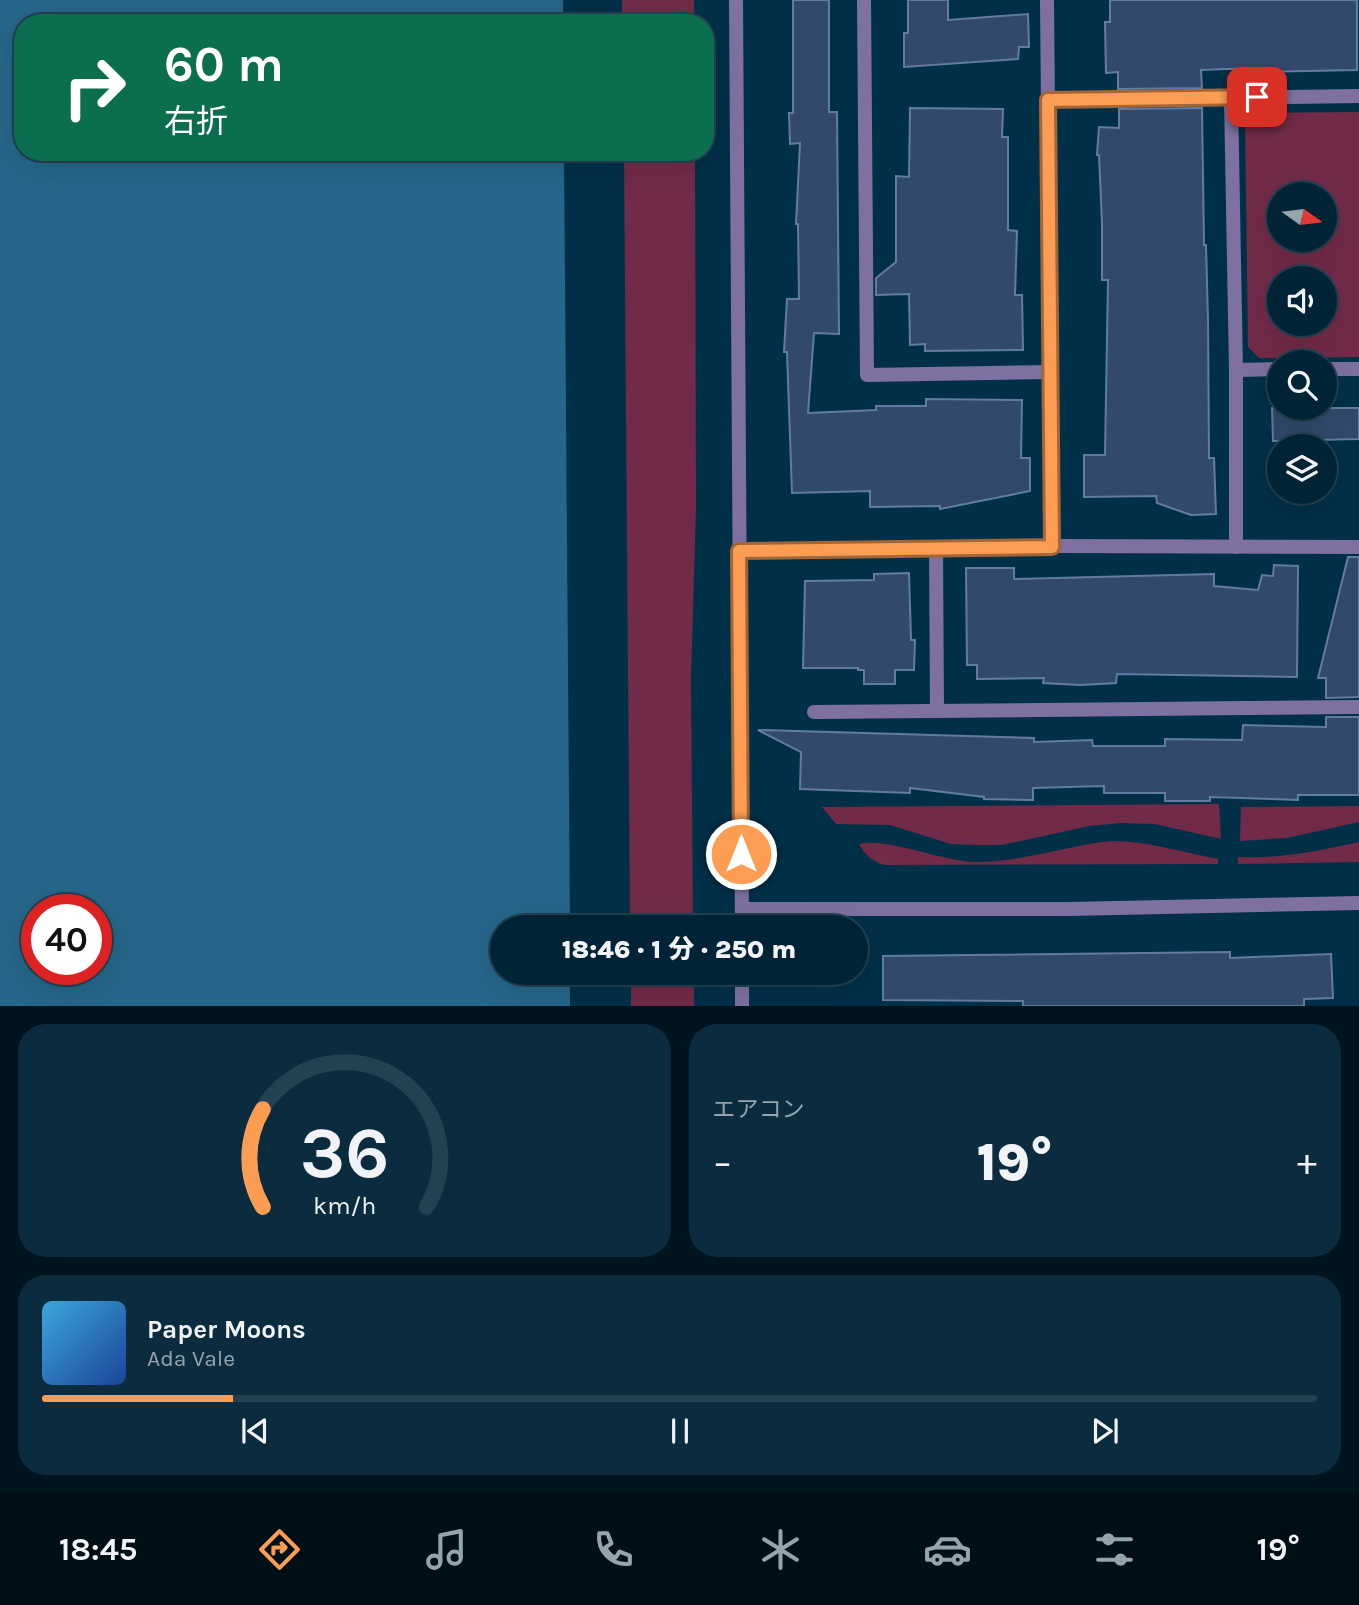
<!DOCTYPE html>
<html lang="ja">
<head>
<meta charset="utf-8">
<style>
	:root { --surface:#002436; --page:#0a2c3e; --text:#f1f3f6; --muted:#95a4ad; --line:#224151; --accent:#fc9d53 }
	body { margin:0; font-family:Karla,"Noto Sans JP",sans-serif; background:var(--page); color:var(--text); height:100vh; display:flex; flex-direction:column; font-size:26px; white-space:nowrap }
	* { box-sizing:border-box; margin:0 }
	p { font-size:23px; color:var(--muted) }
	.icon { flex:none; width:38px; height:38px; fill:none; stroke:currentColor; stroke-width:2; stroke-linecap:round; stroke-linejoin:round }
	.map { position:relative; height:1006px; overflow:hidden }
	.side { display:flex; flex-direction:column; gap:18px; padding:18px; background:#00141e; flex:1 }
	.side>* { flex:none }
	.banner { position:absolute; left:14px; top:14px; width:700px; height:147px; border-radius:28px; box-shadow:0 7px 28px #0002,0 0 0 2px var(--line); background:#0b6e4f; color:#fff; overflow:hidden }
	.needle { width:46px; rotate:104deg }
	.tools { position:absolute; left:1267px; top:182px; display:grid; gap:14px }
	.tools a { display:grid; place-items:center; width:70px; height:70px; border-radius:50%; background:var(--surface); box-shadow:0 7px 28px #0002,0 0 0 2px var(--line); font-size:35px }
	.speed { position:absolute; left:21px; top:894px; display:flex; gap:14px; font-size:35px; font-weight:700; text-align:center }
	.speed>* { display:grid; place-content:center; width:91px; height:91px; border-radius:50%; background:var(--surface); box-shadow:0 7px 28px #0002,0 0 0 2px var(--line); line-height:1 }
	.speed .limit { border:10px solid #d22; background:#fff; color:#111 }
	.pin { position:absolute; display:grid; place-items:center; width:60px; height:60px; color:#fff; margin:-30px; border-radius:14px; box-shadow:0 4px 10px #0006 }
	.me { position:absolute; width:77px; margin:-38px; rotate:0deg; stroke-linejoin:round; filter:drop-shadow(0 0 5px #0008) }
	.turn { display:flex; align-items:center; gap:24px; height:147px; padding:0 35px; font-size:32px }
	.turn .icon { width:91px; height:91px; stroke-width:2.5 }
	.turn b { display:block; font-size:49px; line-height:60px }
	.big { font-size:52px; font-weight:800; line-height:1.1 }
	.side .card { flex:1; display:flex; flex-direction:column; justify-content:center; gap:10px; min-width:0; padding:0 24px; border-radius:28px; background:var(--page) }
	.side .dial { align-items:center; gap:0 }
	.dial svg { height:182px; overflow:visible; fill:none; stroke:var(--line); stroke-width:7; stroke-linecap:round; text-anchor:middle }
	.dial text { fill:var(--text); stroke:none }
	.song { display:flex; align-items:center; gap:21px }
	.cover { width:84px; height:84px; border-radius:10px; background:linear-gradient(135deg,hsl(200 70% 55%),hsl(220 70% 35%)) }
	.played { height:7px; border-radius:4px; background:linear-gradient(90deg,var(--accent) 15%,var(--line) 15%) }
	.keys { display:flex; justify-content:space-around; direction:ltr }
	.heat { display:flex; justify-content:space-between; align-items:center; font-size:38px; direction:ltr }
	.side .tiles { flex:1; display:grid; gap:18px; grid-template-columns:1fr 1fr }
	.card:last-child { grid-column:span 2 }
	.trip { position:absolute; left:490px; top:915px; width:378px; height:70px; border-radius:35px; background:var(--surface); box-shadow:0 7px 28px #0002,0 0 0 2px var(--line); font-weight:800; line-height:70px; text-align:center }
	.tab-bar { display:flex; height:112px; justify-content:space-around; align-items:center; background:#000e16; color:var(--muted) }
	.tab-bar .icon { width:49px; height:49px }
	.tab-bar .on { color:var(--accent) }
	.tab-bar b { font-size:32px; color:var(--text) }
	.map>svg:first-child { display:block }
	.green { fill:#712b48; fill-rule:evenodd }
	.water { fill:#26668a; fill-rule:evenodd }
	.building { fill:#31496b; stroke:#627ca1; stroke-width:2 }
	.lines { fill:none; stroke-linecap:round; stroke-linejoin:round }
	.minor { stroke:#7e71a2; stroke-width:14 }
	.tertiary { stroke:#7e71a2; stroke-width:14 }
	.route-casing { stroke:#a46636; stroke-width:18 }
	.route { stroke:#fc9d53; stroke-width:12 }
</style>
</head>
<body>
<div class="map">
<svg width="1359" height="1007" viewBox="0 0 1359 1007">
	<rect width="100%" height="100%" fill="#003048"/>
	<!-- green -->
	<g class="green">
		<rect x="622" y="0" width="72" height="23"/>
		<path d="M1359,112v245l-100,1 -11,-11 -3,-227 12,-7zM1325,194v46h-46v-46zM1325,278v46h-46v-46z"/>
		<polygon points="624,152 695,152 696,508 691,677 693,927 630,927"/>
		<polygon points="1219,804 1221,839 1155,824 1121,823 1089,826 1002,845 975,845 951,844 890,825 836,824 822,807"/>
		<polygon points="1359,806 1359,822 1287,838 1240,841 1241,807"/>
		<path d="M1111,841c36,0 71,11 107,18v5l-333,1c-11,-2 -21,-11 -26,-21 27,-7 84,18 118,18 45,0 89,-16 134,-21z"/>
		<path d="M1359,842v20l-121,2v-7c42,2 81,-6 121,-15z"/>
		<rect x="631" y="973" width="63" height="33"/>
	</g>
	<!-- water -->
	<path class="water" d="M0,0h563v23h-540v129h541l6,775 -68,1v45h68v33h-570zM37,910h59v60h-59z"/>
	<!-- building -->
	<g class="building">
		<polygon points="793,0 829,0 829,112 837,112 839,334 814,333 808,413 876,410 876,406 926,406 926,399 1022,400 1021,458 1030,458 1030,491 940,509 940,506 870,507 870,491 792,493 787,352 784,352 787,299 799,299 798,224 796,224 800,143 790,144 789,113 793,113"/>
		<polygon points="908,0 948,0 948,20 1028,14 1029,47 1019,47 1018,59 904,67 904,33 908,33"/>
		<polygon points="1110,0 1357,0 1357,70 1255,72 1255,68 1201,70 1202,88 1118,89 1118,72 1106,73 1105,22 1110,22"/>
		<polygon points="910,108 1003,109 1002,137 1008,137 1008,230 1017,231 1015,295 1022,295 1023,350 925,351 925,344 910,345 909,294 876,295 876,278 896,262 896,176 909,177"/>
		<polygon points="1202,108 1204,245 1206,245 1208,320 1209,458 1214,458 1216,514 1191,515 1157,503 1156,496 1084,497 1084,455 1105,455 1108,280 1102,280 1102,224 1099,155 1097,155 1099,127 1119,128 1119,109"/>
		<polygon points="1272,408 1359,408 1359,439 1273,441"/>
		<polygon points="1348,557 1359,557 1359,697 1326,698 1326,678 1318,678"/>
		<polygon points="1274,565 1298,566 1297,677 1117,674 1116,683 1080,685 1043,683 1044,678 977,679 977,665 967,665 966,568 1014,568 1014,579 1214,574 1214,586 1258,590 1262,575 1273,576"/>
		<polygon points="909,573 911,640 915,640 914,670 895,670 895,684 864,684 864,670 858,670 858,668 803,668 805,581 874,580 874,574"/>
		<polygon points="1326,717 1359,717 1359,795 1298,795 1298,800 1210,797 1210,801 1165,801 1165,793 1104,793 1104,786 1033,788 1033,800 984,799 984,797 910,788 910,793 800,789 801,752 758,730 1034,738 1034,742 1092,740 1093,746 1165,746 1165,739 1242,740 1243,725 1326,727"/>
		<polygon points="1230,952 1230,958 1331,954 1333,998 1304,999 1304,1006 1023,1006 1023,1001 883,1000 883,956"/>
	</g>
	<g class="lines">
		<!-- minor -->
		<g class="minor">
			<polyline points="864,0 867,375 1050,372"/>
			<polyline points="1047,0 1052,546"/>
			<polyline points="1231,97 1236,370 1236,547"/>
			<polyline points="1048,100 1359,96"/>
			<polyline points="1325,369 1359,369"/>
			<polyline points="1236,370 1279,369"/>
			<polyline points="936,549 937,711"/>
			<polyline points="739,551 1052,546 1359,547"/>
			<polyline points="814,712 1359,707"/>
		</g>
		<!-- tertiary -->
		<g class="tertiary">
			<polyline points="736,0 742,928"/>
			<polyline points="742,909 1069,909 1359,903"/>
			<polyline points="742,973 742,1007"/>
		</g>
	</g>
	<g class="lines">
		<!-- route casing -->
		<g class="route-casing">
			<polyline id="route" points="741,854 739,551 1052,547 1048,100 1257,97"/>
		</g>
		<!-- route -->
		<use href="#route" class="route"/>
	</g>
</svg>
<div class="tools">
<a><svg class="needle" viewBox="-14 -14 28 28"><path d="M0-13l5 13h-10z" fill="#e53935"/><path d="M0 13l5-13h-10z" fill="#95a4ad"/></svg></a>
<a><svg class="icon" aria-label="sound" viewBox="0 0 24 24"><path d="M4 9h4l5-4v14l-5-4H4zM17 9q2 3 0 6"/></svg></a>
<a><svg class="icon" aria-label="search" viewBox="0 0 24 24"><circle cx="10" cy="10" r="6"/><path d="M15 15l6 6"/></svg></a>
<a><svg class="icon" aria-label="layers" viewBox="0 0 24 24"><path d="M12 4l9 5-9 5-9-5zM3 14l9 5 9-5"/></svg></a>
</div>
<div class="speed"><div class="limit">40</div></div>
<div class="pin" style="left:1257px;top:97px;background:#d93025"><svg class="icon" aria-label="arrive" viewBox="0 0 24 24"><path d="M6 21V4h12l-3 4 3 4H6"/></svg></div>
<svg class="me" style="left:741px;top:854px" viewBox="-20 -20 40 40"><circle r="17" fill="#fc9d53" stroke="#fff" stroke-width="3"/><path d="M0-11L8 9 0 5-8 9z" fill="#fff"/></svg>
<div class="trip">18:46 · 1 分 · 250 m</div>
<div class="banner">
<div class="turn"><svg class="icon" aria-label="right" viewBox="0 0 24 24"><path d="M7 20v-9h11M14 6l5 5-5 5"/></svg><div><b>60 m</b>右折</div></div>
</div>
</div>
<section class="side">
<div class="tiles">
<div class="card dial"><svg viewBox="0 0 100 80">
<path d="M14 69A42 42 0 1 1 86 69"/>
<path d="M14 69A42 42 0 0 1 14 26" stroke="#fc9d53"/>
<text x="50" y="56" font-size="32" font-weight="700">36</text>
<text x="50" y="72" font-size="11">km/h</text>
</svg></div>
<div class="card"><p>エアコン</p>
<div class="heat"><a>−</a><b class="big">19°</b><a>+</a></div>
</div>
<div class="card">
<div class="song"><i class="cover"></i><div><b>Paper Moons</b><p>Ada Vale</p></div></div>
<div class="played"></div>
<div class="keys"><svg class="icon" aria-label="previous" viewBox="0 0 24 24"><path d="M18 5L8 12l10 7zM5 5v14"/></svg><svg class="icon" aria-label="pause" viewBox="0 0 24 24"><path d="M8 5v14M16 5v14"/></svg><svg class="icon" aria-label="next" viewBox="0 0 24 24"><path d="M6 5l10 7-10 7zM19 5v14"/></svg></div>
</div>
</div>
</section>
<nav class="tab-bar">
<b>18:45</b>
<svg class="icon on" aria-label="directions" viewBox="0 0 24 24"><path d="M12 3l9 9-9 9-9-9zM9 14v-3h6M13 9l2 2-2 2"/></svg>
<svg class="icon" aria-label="music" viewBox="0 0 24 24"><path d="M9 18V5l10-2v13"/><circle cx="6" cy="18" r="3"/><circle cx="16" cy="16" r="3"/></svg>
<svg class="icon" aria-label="phone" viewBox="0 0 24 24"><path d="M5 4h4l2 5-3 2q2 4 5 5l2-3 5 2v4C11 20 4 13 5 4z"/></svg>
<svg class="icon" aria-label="climate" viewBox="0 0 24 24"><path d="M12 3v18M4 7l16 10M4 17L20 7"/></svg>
<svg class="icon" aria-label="car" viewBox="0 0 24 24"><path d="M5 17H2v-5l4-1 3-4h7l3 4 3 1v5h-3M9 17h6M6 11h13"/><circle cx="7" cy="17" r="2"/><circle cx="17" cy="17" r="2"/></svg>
<svg class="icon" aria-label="filters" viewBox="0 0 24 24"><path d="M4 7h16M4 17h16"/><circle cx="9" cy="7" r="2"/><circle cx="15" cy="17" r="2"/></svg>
<b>19°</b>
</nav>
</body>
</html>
